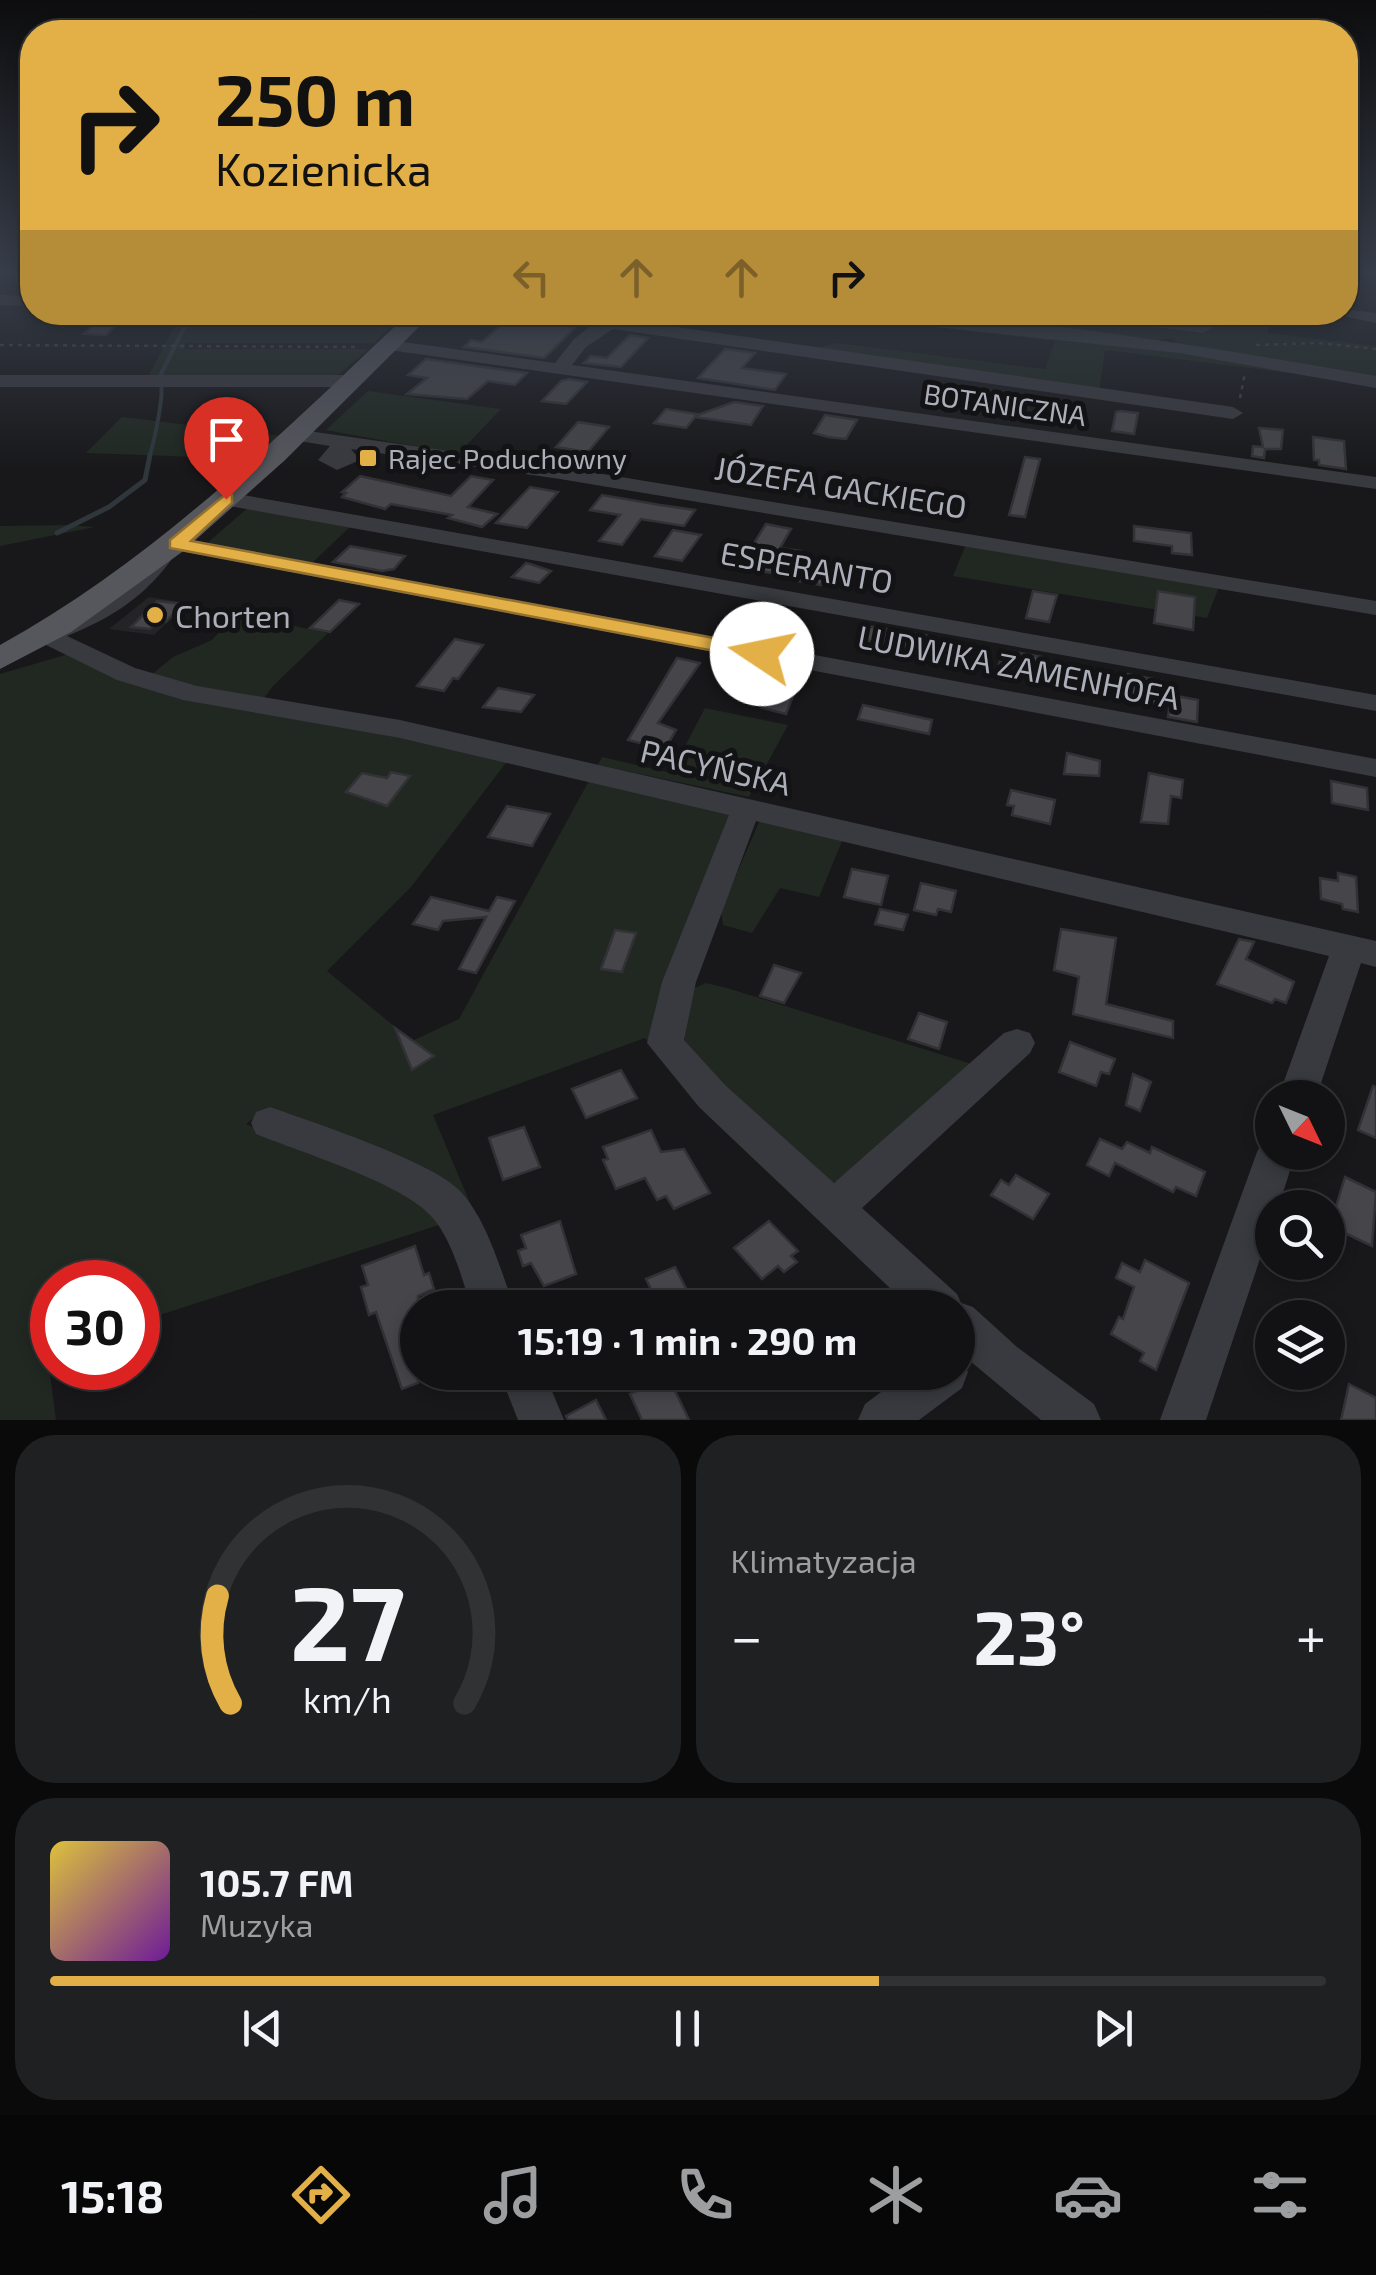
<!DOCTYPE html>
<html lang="pl">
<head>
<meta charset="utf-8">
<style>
	:root { --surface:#121214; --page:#1f2022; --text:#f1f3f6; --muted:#9c9ea0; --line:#313234; --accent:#e3b047 }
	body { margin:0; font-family:"Exo 2",sans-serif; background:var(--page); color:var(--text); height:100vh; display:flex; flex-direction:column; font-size:38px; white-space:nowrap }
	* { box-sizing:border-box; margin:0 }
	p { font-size:32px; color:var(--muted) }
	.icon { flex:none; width:55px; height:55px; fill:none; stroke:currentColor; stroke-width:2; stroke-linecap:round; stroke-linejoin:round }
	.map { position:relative; height:1420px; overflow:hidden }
	.side { display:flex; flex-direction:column; gap:15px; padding:15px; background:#0a0a0b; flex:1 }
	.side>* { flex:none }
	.hud { position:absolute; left:20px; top:20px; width:1338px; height:305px; border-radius:40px; box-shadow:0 5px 15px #0003,0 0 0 2px var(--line); background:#e3b047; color:#111; overflow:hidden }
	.needle { width:65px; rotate:133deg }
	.controls { position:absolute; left:1255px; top:1080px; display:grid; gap:20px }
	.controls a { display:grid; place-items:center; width:90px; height:90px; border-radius:50%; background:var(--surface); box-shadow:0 5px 15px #0003,0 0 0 2px var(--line); font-size:50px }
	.speed { position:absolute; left:30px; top:1260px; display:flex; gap:20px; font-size:50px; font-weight:700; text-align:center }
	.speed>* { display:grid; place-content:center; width:130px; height:130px; border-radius:50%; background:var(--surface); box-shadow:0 5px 15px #0003,0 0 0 2px var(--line); line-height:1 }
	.speed .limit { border:15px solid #d22; background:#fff; color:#111 }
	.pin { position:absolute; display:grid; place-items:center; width:85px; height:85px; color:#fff; margin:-102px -42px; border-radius:50% 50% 50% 0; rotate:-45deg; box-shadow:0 0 10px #0007 }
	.pin .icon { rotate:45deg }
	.me { position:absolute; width:110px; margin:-55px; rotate:281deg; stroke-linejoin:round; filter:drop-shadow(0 0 8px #0008) }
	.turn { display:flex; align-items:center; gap:35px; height:210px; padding:0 30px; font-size:45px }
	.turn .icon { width:130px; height:130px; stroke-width:2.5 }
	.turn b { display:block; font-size:70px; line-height:85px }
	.lanes { display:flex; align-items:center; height:95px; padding:0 30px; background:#0003; justify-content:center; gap:50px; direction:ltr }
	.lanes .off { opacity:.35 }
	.big { font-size:75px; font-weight:700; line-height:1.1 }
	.side .widget { flex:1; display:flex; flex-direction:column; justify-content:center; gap:15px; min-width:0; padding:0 35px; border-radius:40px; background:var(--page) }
	.side .dial { align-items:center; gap:0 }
	.dial svg { height:260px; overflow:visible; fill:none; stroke:var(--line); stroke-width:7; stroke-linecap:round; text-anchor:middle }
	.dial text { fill:var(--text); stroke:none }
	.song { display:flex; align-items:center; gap:30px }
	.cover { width:120px; height:120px; border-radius:15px; background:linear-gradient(135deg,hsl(50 70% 55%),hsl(280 70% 35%)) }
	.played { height:10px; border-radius:5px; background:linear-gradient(90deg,var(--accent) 65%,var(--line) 65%) }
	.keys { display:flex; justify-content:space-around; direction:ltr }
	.heat { display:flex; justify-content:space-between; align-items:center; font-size:55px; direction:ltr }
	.side .tiles { flex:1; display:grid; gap:15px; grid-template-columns:1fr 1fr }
	.widget:last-child { grid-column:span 2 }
	.trip { position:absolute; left:400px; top:1290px; width:575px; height:100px; border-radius:50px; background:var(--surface); box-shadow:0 5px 15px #0003,0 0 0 2px var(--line); font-weight:700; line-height:100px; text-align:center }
	.tabs { display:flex; height:160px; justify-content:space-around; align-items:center; background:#070708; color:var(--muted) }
	.tabs .icon { width:70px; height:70px }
	.tabs .current { color:var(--accent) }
	.tabs b { font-size:45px; color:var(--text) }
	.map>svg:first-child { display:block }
	.built { fill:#242427 }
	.green { fill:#202821 }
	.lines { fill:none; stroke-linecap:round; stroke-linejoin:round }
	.stream-far1 { stroke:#2f373d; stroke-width:4 }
	.stream { stroke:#2f373d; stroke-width:5 }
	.building { fill:#45454a; stroke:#323236; stroke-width:2.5 }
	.path { stroke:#404146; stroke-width:2.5; stroke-dasharray:4 5; stroke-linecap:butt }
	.minor { fill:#393a3f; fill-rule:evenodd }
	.major { fill:#56575d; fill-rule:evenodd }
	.route { fill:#e3b047; stroke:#94722e; stroke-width:2.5 }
	.poi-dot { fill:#e3b047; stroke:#131315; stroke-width:4 }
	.labels { text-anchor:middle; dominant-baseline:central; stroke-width:10; stroke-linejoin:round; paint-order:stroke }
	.far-street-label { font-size:28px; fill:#acafb9; stroke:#131315 }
	.far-poi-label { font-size:28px; fill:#acafb9; stroke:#131315; text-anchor:start }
	.street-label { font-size:32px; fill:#acafb9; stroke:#131315 }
	.poi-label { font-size:32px; fill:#acafb9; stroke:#131315; text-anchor:start }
</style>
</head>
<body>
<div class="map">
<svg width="1376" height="1420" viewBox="0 0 1376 1420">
	<rect width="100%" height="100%" fill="#18181a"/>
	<!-- built -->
	<polygon class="built" points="149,597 187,603 154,635 109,629"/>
	<!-- green -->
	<g class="green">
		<polygon points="1063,312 1180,313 1178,322 1234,328 1232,318 1218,313 1267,313 1268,333 1376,346 1376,380 1177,345 1174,337 1133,345 1323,377 1105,350 1099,391 814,349 836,343 1045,369 1055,341 926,326 940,318 914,313"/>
		<polygon points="202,313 242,313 240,318 397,320 374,343 187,343 184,349 369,349 334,378 149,375 178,319 194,319"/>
		<polygon points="368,391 501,409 458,454 326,430"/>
		<polygon points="122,417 282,436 254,459 86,453"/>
		<polygon points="250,506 353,524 310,565 205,545"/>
		<polygon points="67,525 95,527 0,546 0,526"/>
		<polygon points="967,542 1220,584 1207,618 953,576"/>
		<polygon points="228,612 328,633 273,686 255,710 509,759 411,887 327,971 412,1041 459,1019 591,777 731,810 729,832 649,1042 645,1038 433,1115 473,1210 256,1116 246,1124 432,1204 439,1225 138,1322 138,1282 52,1282 52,1349 47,1351 56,1420 0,1420 0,674 72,653 139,685 173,657 212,640 228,622 222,617"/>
		<polygon points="705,708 788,725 749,797 598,765 602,757 671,773"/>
		<polygon points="760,820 843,839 819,897 780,888 752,933 723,925 721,910"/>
		<polygon points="706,983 727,988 975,1065 841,1179 828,1185 689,1056 680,1020 692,989"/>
	</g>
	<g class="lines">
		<!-- stream-far1 -->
		<g class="stream-far1">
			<polyline points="161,374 188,320"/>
			<path d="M149,458c5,-15 15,-62 12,-75"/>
		</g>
		<!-- stream -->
		<polyline class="stream" points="57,533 109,507 145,480 150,455"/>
	</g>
	<!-- building -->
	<g class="building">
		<polygon points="106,312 129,312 106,335 84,334"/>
		<polygon points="509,318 576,327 544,358 464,347 471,340 482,342"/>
		<polygon points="630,335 648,338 621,367 584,363 591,356 607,358"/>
		<polygon points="725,349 755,353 742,368 786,374 775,390 698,378"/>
		<polygon points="426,359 447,362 527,373 515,385 488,381 467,399 407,394 427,378 408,375"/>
		<polygon points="569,379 587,382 566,404 542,401 561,381"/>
		<polygon points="734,402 763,406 751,425 695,417 686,428 654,423 666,409 697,414 695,416"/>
		<polygon points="1121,411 1138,413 1134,434 1112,431 1116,412"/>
		<polygon points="825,415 857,420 846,439 828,437 814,433"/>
		<polygon points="578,422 609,427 588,452 556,447"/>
		<polygon points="1259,428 1283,430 1281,449 1265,449 1264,458 1252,456 1253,446 1263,447"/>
		<polygon points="1313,437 1344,441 1346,469 1319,465 1319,460 1314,460"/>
		<polygon points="1025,457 1040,459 1025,517 1009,515"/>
		<polygon points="360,476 451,496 471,476 493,480 468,507 497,514 482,527 448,518 452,515 391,504 385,509 342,497 346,493 342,492"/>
		<polygon points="530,487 558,492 527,528 496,523"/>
		<polygon points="602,495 660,505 695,510 684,526 641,519 622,545 599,541 620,515 590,510"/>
		<polygon points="766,524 791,529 780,548 801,551 788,576 739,567"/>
		<polygon points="1134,526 1191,533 1192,555 1172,553 1172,546 1134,541"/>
		<polygon points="673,530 701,535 682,561 655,556"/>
		<polygon points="350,546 405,556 394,569 382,571 333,562"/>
		<polygon points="526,563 530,564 551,571 539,583 512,577"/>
		<polygon points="803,564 829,569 821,585 793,580"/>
		<polygon points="1033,591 1057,595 1049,622 1026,618"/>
		<polygon points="1158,591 1195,597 1193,630 1154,623"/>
		<polygon points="339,600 359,604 330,632 310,628"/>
		<polygon points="157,601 182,604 166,622 158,621 150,629 131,627"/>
		<polygon points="867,626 908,633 926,635 920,650 864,640"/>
		<polygon points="455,639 483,645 458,679 453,678 444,691 417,686"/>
		<polygon points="1004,650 1042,657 1038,672 999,664"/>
		<polygon points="677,658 700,663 658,723 676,730 665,749 628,740"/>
		<polygon points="1128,674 1163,681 1160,705 1124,696"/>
		<polygon points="498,688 534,695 521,712 483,707"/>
		<polygon points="770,690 794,694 786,714 762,708"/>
		<polygon points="1171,695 1198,700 1197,722 1168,717"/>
		<polygon points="863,705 932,720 929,734 858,719"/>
		<polygon points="1067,753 1100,761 1099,776 1064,774"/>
		<polygon points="391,772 410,776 387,806 346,792 362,773 387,778"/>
		<polygon points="1149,773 1183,780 1181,798 1171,796 1168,824 1141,822"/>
		<polygon points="1331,781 1367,788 1368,810 1332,803"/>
		<polygon points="1011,790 1055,800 1050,824 1012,815 1014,806 1007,805"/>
		<polygon points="507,806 550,814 532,846 488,837"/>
		<polygon points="852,869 888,876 881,905 844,897"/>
		<polygon points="1338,873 1356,877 1358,912 1343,909 1342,904 1321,899 1320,878 1338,881"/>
		<polygon points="921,883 956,891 951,912 938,909 936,915 914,910"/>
		<polygon points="431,897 489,911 497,897 515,901 476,973 459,969 486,917 443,921 438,930 413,924"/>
		<polygon points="880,909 908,915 903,930 875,924"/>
		<polygon points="1061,929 1116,938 1106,1004 1173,1021 1173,1038 1073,1014 1079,977 1054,970"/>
		<polygon points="615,930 636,933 622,972 601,969"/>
		<polygon points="1239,939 1254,942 1246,959 1294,982 1286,1003 1275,999 1272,1003 1217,984"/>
		<polygon points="774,965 801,973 784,1003 760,996"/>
		<polygon points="919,1013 947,1022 939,1049 908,1039"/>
		<polygon points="395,1028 434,1056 412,1070"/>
		<polygon points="1070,1042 1115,1059 1109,1074 1101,1072 1096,1086 1059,1072"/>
		<polygon points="621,1070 637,1098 586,1118 572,1089"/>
		<polygon points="1133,1074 1151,1082 1140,1111 1126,1105"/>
		<polygon points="1373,1086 1376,1087 1376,1138 1358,1130"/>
		<polygon points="524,1127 540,1167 503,1180 489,1138"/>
		<polygon points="651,1130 661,1152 684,1149 710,1193 674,1209 666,1196 657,1200 645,1178 616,1189 603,1160 608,1159 603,1147"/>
		<polygon points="1100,1139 1122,1149 1127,1142 1150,1153 1152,1147 1205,1172 1196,1196 1176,1187 1173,1192 1115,1163 1109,1176 1087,1165"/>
		<polygon points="1016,1175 1049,1194 1033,1219 991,1195 1001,1180 1009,1185"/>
		<polygon points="1345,1177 1376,1192 1372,1246 1330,1226"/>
		<polygon points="560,1221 576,1274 544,1286 531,1263 523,1266 518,1251 526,1248 521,1235"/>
		<polygon points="769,1221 798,1251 791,1256 797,1262 784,1272 778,1266 762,1279 734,1248"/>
		<polygon points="415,1246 424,1275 429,1273 434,1289 418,1296 418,1383 402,1389 376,1312 369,1315 361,1287 368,1285 362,1266"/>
		<polygon points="1145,1260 1189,1283 1156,1370 1140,1361 1144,1353 1111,1334 1119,1317 1123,1319 1134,1287 1116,1278 1122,1263 1140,1272"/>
		<polygon points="675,1267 696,1308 660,1308 646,1279"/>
		<polygon points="668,1376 689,1420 642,1420 630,1394"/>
		<polygon points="1349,1384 1376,1398 1376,1420 1341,1420"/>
		<polygon points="596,1400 606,1420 568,1420 566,1416"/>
	</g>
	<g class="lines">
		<!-- path -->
		<g class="path">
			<polyline points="0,345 360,347"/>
			<polyline points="1256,345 1319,343 1376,349"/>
			<polyline points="1240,398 1245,373"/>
		</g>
		<!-- minor -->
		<g class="minor">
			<polygon points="0,295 32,296 32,306 0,305"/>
			<polygon points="1345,309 1376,313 1376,323 1325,312 1345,312"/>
			<polygon points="608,312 625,312 621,319 1233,407 1243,413 1233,419 613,329 586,347 572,365 1376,477 1376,489 389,350 380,345 389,340 555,363 574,339"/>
			<path d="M835,312c180,0 364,34 541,64v12l-197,-35 -336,-36z"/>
			<polygon points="1068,312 1121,312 1203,323 1212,328 1203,333 1076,317"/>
			<polygon points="0,375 351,375 360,381 351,387 0,387"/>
			<polygon points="294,429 560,467 1376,601 1376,615 560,479 351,449 360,460 337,470 318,460 330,446 287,439 284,435"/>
			<polygon points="226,492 1376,695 1376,711 218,504 215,499 218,494"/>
			<polygon points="177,537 1376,759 1376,777 169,549 165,544"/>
			<path d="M162,549l12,7c-28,40 -62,62 -107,80l68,32 62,18 203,34 976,221v26l-15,-4 -45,135h-38l51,-142 -573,-135 -60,161 -12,58 41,45 109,98 170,-150 13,-4 13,4 5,10 -5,10 -168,155 95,86 4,9 12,4 44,40 77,57 7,16h-60l-83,-69v-43h-47l-212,-201 -52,-64 15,-61 67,-167 -329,-77 -217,-38 -66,-20 -81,-40 -4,-5 4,-5c29,-8 62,-24 85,-44 13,-11 25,-33 41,-37z"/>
			<path d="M270,1107c42,15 161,54 189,83 29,30 41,80 56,118h-43c-11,-30 -19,-68 -41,-92 -29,-33 -131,-64 -175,-82l-5,-11 5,-11z"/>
			<polygon points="1272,1137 1272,1152 1296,1152 1278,1208 1272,1208 1272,1223 1206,1420 1160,1420 1257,1152 1263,1140"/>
			<polygon points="958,1355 968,1372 962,1388 919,1420 858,1420 865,1404 908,1372 958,1372"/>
			<polygon points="499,1372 544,1372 564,1420 518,1420"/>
		</g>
		<!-- major -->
		<path class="major" d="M410,312h24l-150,149 -102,91 -111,80 -71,37v-24c156,-86 281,-211 410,-333z"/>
	</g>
	<!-- sky -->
	<linearGradient id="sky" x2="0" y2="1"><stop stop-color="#0d0d0e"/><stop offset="0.58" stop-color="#373d49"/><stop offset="1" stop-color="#373d49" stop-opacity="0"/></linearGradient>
	<rect width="1376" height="470" fill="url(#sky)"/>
	<!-- route -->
	<polygon class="route" points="226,494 232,495 232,503 191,541 762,647 772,654 762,660 170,548 170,540"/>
	<!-- markers -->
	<g class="poi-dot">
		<rect x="358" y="448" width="20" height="20" rx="5"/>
		<circle cx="155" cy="615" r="10"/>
	</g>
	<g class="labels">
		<!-- far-street labels -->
		<g class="far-street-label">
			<text transform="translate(1005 404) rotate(8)">BOTANICZNA</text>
		</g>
		<!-- far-poi labels -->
		<g class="far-poi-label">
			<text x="388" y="458">Rajec Poduchowny</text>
		</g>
		<!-- street labels -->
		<g class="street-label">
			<text transform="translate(841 486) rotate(9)">JÓZEFA GACKIEGO</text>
			<text transform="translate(807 566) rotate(10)">ESPERANTO</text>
			<text transform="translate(1019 666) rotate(11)">LUDWIKA ZAMENHOFA</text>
			<text transform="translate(716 766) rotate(13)">PACYŃSKA</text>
		</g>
		<!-- poi labels -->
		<g class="poi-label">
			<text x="175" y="615">Chorten</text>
		</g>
	</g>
</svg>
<div class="controls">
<a><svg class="needle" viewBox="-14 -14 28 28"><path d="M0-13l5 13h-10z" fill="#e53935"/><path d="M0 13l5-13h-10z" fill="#9c9ea0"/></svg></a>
<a><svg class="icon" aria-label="search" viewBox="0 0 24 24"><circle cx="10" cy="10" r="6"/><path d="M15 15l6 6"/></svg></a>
<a><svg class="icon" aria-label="layers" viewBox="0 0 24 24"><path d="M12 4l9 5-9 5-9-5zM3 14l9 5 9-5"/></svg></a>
</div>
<div class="speed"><div class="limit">30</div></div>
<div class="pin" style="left:226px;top:499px;background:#d93025"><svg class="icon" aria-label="arrive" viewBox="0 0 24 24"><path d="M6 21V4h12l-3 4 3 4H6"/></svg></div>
<svg class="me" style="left:762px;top:654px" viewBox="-20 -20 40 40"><circle r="19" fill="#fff"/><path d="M0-13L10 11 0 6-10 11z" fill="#e3b047"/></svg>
<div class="trip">15:19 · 1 min · 290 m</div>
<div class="hud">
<div class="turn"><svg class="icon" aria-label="right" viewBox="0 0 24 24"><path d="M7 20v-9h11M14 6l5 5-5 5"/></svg><div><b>250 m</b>Kozienicka</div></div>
<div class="lanes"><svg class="icon off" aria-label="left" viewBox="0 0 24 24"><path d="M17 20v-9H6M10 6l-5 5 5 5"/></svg><svg class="icon off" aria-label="ahead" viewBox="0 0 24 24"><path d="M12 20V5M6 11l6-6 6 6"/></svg><svg class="icon off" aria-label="ahead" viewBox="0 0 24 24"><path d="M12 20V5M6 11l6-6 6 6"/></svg><svg class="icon" aria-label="right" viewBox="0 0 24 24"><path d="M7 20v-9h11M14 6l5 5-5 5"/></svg></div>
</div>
</div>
<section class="side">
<div class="tiles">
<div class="widget dial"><svg viewBox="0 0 100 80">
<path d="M14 69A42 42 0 1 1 86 69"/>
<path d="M14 69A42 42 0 0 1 10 36" stroke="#e3b047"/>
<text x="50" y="56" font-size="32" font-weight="700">27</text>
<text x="50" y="72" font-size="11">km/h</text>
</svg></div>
<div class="widget"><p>Klimatyzacja</p>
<div class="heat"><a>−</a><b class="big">23°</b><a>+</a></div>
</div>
<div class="widget">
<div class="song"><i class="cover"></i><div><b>105.7 FM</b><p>Muzyka</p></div></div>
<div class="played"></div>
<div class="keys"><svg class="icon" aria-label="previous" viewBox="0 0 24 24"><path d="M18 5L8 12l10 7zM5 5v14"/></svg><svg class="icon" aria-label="pause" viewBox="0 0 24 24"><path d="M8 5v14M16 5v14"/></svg><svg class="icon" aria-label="next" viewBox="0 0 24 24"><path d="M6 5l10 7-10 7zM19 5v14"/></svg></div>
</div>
</div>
</section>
<nav class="tabs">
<b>15:18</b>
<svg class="icon current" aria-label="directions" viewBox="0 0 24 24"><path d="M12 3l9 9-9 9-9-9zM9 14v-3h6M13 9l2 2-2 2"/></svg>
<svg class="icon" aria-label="music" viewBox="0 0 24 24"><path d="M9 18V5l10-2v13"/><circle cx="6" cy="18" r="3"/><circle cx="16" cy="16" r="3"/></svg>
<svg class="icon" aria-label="phone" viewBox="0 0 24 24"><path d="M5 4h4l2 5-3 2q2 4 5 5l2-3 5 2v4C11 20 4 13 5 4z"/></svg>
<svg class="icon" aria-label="climate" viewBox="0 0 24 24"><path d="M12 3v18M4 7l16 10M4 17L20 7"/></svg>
<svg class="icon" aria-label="car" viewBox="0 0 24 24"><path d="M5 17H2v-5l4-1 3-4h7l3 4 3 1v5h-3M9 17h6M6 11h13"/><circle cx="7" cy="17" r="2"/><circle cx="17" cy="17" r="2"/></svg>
<svg class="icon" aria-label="filters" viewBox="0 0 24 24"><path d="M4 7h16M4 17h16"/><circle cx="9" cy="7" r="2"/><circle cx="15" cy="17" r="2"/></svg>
</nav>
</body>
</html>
